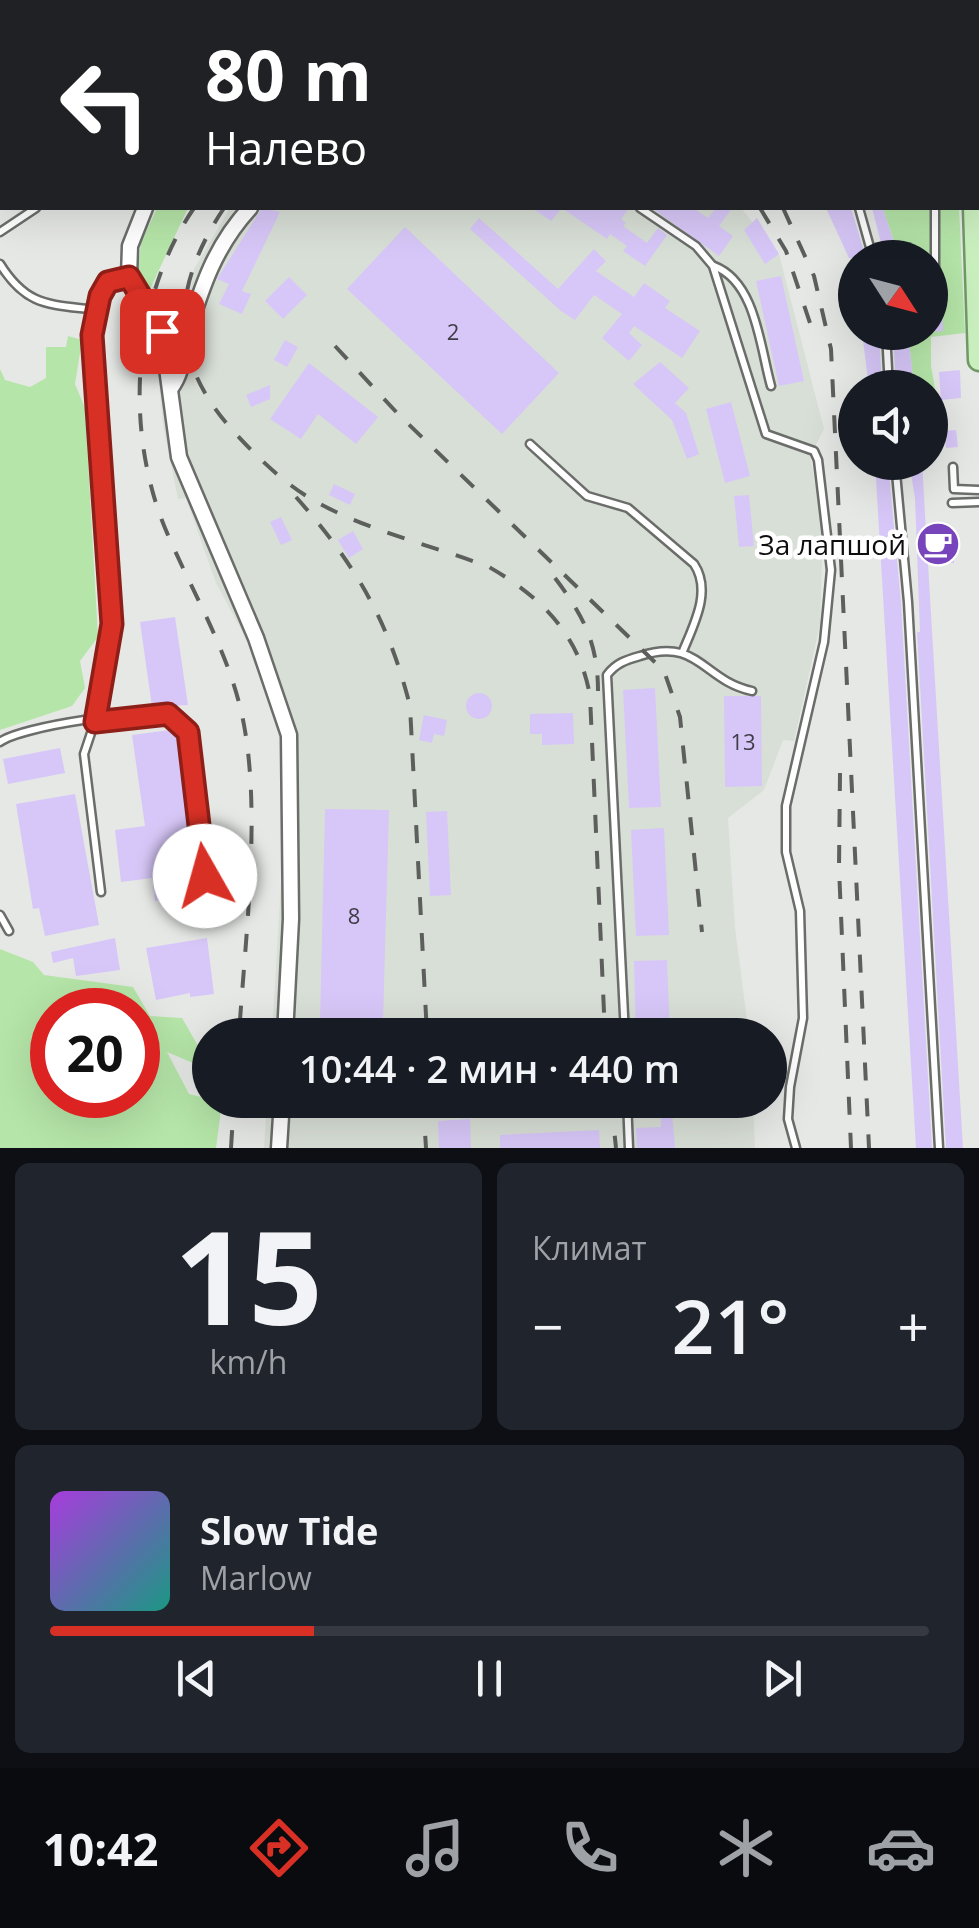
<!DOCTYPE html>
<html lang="ru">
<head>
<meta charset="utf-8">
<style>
	:root { --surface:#171b24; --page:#20242c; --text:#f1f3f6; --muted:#9ea1a6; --line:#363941; --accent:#d93025 }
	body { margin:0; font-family:"Open Sans",sans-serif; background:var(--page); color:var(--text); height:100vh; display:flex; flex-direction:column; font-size:38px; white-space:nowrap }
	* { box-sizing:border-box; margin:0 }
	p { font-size:32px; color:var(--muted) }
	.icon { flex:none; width:55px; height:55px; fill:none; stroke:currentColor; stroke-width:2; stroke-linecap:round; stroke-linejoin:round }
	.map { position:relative; height:1148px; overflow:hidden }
	.panel { display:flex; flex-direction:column; gap:15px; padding:15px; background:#0d0f14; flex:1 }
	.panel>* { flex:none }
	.top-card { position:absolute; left:0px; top:0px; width:980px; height:210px; box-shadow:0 10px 40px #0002; background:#202124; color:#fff; overflow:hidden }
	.needle { width:65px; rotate:126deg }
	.controls { position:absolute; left:838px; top:240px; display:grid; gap:20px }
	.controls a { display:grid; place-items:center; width:110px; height:110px; border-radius:50%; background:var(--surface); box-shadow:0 10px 40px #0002; font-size:50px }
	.speed { position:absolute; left:30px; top:988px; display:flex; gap:20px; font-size:50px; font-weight:700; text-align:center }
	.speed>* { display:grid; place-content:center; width:130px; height:130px; border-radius:50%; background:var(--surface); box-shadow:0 10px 40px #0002; line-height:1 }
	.speed .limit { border:15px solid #d22; background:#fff; color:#111 }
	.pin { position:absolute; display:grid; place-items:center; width:85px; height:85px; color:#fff; margin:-42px; border-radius:20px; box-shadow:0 5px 15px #0006 }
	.me { position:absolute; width:110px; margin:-55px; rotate:353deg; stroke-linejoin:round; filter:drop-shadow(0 0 8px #0008) }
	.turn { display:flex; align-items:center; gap:35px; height:210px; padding:0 40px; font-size:45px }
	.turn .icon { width:130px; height:130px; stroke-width:2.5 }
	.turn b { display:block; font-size:70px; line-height:85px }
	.big { font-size:75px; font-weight:600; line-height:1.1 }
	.panel .card { flex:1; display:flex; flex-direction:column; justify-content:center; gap:15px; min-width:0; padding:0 35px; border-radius:15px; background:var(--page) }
	.panel .dial { align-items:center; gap:0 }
	.dial b { font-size:130px; line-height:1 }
	.song { display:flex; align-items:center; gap:30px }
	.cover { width:120px; height:120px; border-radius:15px; background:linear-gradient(135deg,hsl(280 70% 55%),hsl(170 70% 35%)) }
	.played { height:10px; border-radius:5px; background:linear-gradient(90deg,var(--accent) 30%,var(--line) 30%) }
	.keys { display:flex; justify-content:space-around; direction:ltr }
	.heat { display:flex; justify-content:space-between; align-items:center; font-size:55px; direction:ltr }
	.panel .tiles { flex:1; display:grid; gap:15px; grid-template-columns:1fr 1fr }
	.card:last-child { grid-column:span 2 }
	.trip { position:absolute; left:192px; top:1018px; width:595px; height:100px; border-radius:50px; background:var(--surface); box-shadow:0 10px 40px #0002; font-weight:600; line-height:100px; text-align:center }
	.dock { display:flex; height:160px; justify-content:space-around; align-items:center; background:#090b0e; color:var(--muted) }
	.dock .icon { width:70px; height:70px }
	.dock .current { color:var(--accent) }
	.dock b { font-size:45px; color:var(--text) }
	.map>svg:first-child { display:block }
	.built { fill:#d8dfd6 }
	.green { fill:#b5e5a8; fill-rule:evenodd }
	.building { fill:#d7c7f8 }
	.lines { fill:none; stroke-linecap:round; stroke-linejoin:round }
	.lane-casing { stroke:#6b6d6a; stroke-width:11 }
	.street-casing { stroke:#6b6d6a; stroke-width:19 }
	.primary-casing { stroke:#719965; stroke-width:25 }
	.lane { stroke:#fff; stroke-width:6 }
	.street { stroke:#fff; stroke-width:14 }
	.primary { stroke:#caefbf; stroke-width:20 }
	.rail { stroke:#5d5f5d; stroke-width:4; stroke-dasharray:18 18; stroke-linecap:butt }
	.route-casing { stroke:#8d1f18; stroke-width:25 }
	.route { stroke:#d93025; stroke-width:18 }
	.labels { text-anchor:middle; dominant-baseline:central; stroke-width:9; stroke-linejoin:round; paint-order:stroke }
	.number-label { font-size:22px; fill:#3f3c47 }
	.poi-label { font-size:28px; fill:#0c0d0c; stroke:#fff; text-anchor:end }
</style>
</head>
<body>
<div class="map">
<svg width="979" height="1148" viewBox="0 0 979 1148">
	<rect width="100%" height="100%" fill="#e6e8e5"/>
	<!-- built -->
	<g class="built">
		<polygon points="230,208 741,208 779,254 824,429 810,456 823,529 820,624 794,741 783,740 764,790 728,818 735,928 749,1035 272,1035 282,866 280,740 256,657 216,583 186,498 178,499 163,425 156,353 165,353 188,373 185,329 194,269"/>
		<polygon points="267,1100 753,1100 755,1148 264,1148"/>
	</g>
	<!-- green -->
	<g class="green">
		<polygon points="663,0 955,0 955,2 667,2"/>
		<polygon points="157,208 188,208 150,289 137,281 141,243"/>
		<polygon points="883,208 959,208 965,333 931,337 931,366 940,417 930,419 930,388 914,387 908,333 930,332 930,258 899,257"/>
		<polygon points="68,336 82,340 75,384 85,408 98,637 80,661 85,688 72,706 0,730 0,369 5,380 30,387 46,378 46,347 66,347"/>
		<path d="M0,949l33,13 11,13 89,12 17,29 32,2 19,33 -8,12 -26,-11 22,42 33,8 -6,46h-216zM138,1010v85h-86v-85z"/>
	</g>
	<!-- building -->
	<g class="building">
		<polygon points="262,208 280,212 242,291 251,294 242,314 219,304 229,284 217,279"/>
		<polygon points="532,208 562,208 551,221"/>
		<polygon points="562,208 629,208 621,219 626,223 623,226 647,243 658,228 667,235 645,266 623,251 627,246 610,234 607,239"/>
		<polygon points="652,208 693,208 708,218 716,208 732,208 719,226 733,236 719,256"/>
		<polygon points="826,208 851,208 866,258 849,258"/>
		<polygon points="872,208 883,208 899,258 885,258"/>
		<polygon points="479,218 558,289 594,249 606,261 596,271 634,297 644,283 670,301 665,308 700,331 682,358 634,326 629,333 642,345 629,361 602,338 622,314 594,295 575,320 561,311 470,229"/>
		<polygon points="757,218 779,254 765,264 744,230"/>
		<polygon points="405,227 559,373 502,434 347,289"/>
		<polygon points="781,276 804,381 779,386 756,281"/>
		<polygon points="289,277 307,295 283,319 265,301"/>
		<polygon points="930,277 942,277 943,331 930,332"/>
		<polygon points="862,332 879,332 882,388 869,388"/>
		<polygon points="893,332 908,332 914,388 896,388"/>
		<polygon points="285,340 298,347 287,367 274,360"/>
		<polygon points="660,362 689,388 675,403 686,413 699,454 687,459 672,420 633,384"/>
		<polygon points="309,363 378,417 356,444 318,414 301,439 270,419"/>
		<polygon points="960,370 961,398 941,400 939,372"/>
		<polygon points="270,385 270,399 251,407 246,395"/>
		<polygon points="731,402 750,476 725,483 706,409"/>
		<polygon points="956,430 958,447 946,448 944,431"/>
		<polygon points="875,462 888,462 901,603 932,1148 916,1148"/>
		<polygon points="909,462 922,462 926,531 954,530 954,563 928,564 963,1148 946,1148 917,632 920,632 915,498"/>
		<polygon points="334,484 355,494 350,505 329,495"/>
		<polygon points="749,495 754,546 739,547 734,496"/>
		<polygon points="281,517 292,540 281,545 270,522"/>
		<polygon points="353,531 363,549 349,558 338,540"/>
		<polygon points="175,617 188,705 152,707 140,622"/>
		<polygon points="655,688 661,807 629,808 623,690"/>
		<circle cx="479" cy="706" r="13"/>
		<polygon points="724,696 761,696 762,786 725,787"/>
		<polygon points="573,713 574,744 542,745 542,734 530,734 530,714"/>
		<polygon points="424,715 447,720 444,736 434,734 432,743 419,740"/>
		<polygon points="177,729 201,895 155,901 152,878 121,882 115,830 145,826 132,735"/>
		<polygon points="60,748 65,773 8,784 3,759"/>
		<polygon points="75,794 99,925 45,936 39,908 33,909 16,804"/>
		<polygon points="325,809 389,810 383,1022 320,1020"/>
		<polygon points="447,811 451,895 430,896 426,812"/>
		<polygon points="664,828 669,935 636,936 631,830"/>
		<polygon points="115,938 120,970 76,976 73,958 53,963 51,952"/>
		<polygon points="207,938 214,994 190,997 190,993 156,1000 146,948"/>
		<polygon points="667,960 670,1035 636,1035 634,961"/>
		<polygon points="660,1100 671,1100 675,1148 637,1148 636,1128 661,1127"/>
		<polygon points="470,1119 471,1148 439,1148 438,1121"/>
		<polygon points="599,1130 600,1148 500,1148 500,1135"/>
	</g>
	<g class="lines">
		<!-- lane casing -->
		<g class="lane-casing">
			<g id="lane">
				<polyline points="21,0 24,2"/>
				<polyline points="52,0 56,2"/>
				<polyline points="602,0 607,2"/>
				<polyline points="713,0 714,2"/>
				<polyline points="772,0 773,2"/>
				<polyline points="803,0 803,2"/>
				<polyline points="929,0 929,2"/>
				<polyline points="364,2 376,0"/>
				<polyline points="830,2 830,0"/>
				<polyline points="640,208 696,246 713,266 766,434 814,451 818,460 831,570 824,642 786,806 786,852 800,911 803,1018 790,1087 788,1119 796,1148"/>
				<polyline points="859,208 873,258"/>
				<polyline points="935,208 935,267"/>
				<polyline points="0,232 36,208"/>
				<path d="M0,264c27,43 49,40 96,46"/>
				<path d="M714,266c42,16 46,81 57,120"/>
				<polyline points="886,332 889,388"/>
				<path d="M530,444l57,52 41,12 66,56c18,27 0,60 -11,87"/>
				<polyline points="895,462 908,602 939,1148"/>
				<polyline points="953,467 954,489 979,490"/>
				<polyline points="952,503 979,502"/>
				<path d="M0,742c20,-16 148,-34 171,-27 8,3 12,10 16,17l18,144"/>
				<polyline points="101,892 84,754 95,721 112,624 92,335 100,296 114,278 128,277"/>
				<polyline points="0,915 9,931"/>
				<path d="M625,1035l-18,-360c9,-12 19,-15 33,-19 59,-19 62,24 112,35"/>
				<polyline points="627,1100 629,1148"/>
			</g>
		</g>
		<!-- street casing -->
		<g class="street-casing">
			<g id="street">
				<polyline points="145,208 130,246 129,277 162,331 179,457 256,638 289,735 291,919 285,1035"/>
				<path d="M171,388c13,-18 10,-33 16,-53 15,-49 28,-89 63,-127"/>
				<polyline points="279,1148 282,1100"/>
			</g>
		</g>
		<!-- primary casing -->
		<g class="primary-casing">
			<g id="primary">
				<polyline points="215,0 217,2"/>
				<polyline points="971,0 971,2"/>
				<polyline points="105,2 107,0"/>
				<polyline points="241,2 242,0"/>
				<polyline points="0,145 2,143"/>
				<polyline points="974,208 979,360"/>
			</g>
		</g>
		<!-- lane -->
		<use href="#lane" class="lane"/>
		<!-- street -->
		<use href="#street" class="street"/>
		<!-- primary -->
		<use href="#primary" class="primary"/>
		<!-- rail -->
		<g class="rail">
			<path d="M194,208c-62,90 -70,220 -29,320 27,65 66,126 79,197 17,92 1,215 -5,310"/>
			<path d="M224,208c-54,81 -56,153 12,226 26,28 54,55 88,72 52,27 110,40 165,61 52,30 90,67 101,129l15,339"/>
			<polyline points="760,208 786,251 815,338"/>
			<polyline points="783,208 814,276 831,349 869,1148"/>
			<polyline points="335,346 399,415 664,671 680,717 702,932"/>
			<path d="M296,497c59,67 92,122 114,209l17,329"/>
			<path d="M555,578c28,37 43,65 43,113"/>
			<polyline points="840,773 839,868 851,1148"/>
			<polyline points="423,1100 426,1148"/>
			<polyline points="611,1100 616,1148"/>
			<polyline points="231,1148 234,1100"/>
		</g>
	</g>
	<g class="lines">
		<!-- route casing -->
		<g class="route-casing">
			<polyline id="route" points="162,331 129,277 108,282 100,296 92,335 112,624 95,722 168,714 188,732 205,876"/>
		</g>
		<!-- route -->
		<use href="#route" class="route"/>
	</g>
	<!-- icons -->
	<defs>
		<g id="cafe-disc" transform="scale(2.25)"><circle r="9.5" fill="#7844bc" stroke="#fff"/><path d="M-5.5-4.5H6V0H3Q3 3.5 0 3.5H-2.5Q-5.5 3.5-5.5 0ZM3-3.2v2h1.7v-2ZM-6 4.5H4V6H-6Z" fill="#fff"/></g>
	</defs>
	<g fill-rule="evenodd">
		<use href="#cafe-disc" x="938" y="544"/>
	</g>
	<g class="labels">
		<!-- number labels -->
		<g class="number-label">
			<text x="453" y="331">2</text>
			<text x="743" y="741">13</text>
			<text x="354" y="915">8</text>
		</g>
		<!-- poi labels -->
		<g class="poi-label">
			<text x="906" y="544">За лапшой</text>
		</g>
	</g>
</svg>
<div class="controls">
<a><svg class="needle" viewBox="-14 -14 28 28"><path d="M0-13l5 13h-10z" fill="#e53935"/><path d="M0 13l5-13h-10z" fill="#9ea1a6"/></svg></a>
<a><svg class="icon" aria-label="sound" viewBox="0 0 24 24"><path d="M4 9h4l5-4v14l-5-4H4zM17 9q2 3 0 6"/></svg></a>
</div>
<div class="speed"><div class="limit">20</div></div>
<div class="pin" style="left:162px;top:331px;background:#d93025"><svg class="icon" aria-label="arrive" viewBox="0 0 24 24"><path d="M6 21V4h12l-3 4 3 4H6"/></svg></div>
<svg class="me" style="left:205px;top:876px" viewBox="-20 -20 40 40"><circle r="19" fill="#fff"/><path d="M0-13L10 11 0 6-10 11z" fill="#d93025"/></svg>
<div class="trip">10:44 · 2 мин · 440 m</div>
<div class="top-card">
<div class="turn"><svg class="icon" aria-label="left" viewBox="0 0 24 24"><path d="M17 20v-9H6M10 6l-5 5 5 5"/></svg><div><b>80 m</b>Налево</div></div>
</div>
</div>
<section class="panel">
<div class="tiles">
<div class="card dial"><b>15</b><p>km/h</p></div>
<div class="card"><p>Климат</p>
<div class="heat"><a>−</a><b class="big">21°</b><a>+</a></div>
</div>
<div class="card">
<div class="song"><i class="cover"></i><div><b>Slow Tide</b><p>Marlow</p></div></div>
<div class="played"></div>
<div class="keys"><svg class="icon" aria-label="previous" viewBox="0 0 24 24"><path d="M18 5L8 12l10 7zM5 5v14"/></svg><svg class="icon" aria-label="pause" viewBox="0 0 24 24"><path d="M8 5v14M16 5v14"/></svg><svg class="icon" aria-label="next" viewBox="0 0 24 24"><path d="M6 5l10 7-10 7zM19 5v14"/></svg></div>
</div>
</div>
</section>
<nav class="dock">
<b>10:42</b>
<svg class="icon current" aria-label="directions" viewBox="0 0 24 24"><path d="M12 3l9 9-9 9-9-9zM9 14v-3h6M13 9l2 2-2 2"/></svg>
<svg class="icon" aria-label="music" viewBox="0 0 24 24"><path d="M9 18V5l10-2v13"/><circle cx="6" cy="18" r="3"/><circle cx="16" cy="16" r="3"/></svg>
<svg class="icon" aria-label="phone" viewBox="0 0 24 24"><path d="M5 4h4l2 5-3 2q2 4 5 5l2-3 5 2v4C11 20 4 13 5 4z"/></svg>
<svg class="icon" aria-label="climate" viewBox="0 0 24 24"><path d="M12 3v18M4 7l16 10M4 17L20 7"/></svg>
<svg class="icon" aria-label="car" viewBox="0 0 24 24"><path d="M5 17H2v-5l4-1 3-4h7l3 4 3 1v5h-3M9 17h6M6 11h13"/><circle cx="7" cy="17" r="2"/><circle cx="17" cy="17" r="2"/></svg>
</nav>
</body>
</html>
